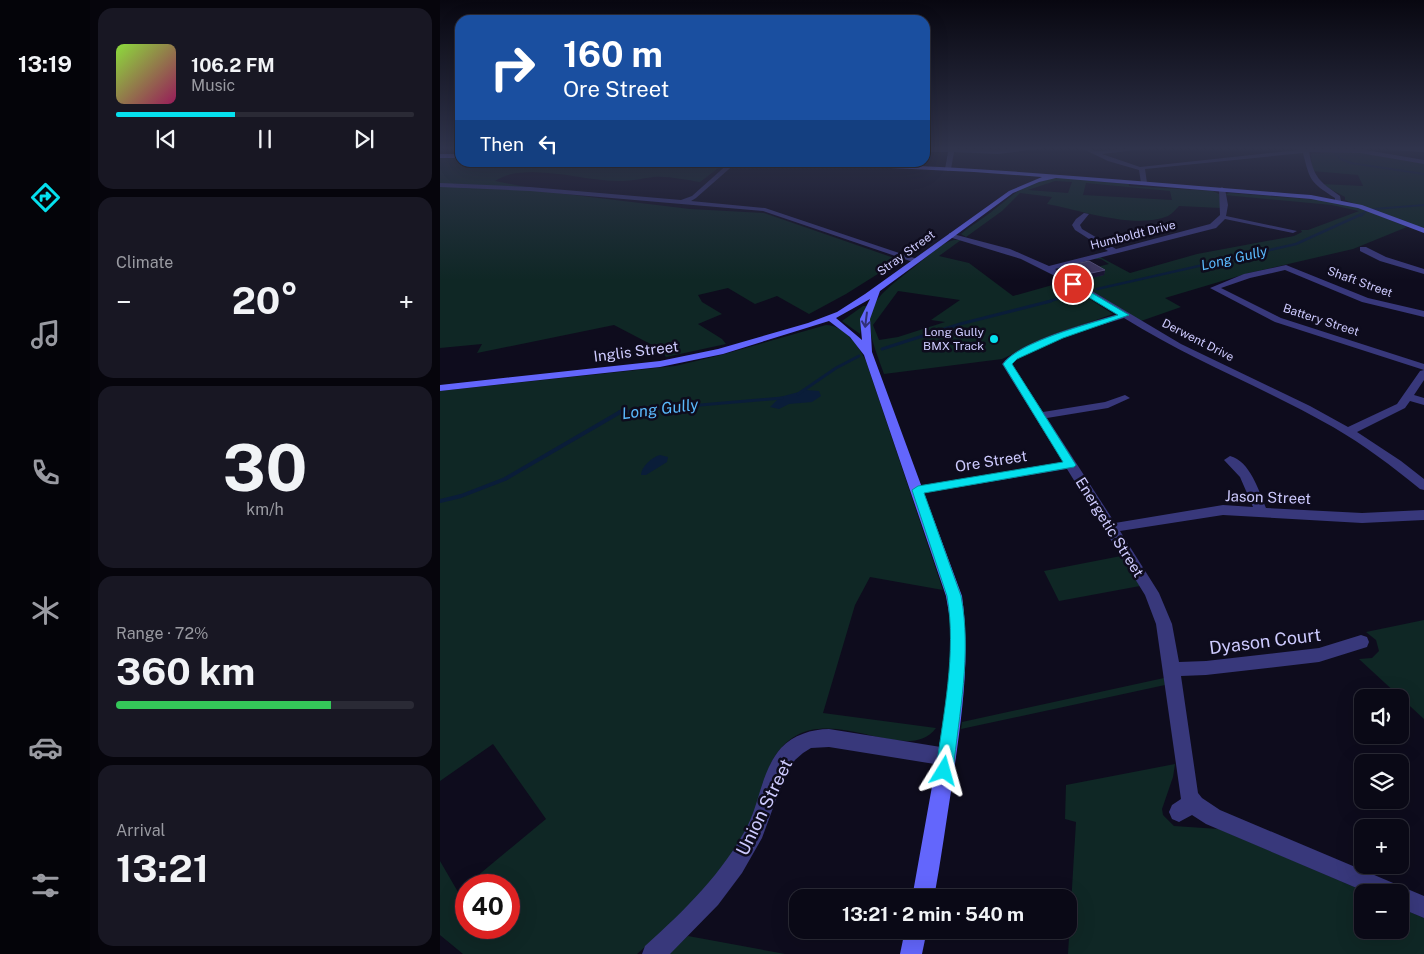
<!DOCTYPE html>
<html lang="en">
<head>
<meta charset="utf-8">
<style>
	:root { --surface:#0a0916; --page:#181723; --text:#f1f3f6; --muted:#999aa1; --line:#2a2a35; --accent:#05e1ee }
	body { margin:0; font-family:"Public Sans",sans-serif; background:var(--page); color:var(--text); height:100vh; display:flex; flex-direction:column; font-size:19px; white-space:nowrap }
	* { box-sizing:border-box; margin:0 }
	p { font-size:16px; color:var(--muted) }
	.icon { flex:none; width:28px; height:28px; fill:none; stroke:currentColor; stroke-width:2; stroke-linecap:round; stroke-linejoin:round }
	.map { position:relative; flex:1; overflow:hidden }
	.panel { display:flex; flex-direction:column; gap:8px; padding:8px; background:#06050c; width:350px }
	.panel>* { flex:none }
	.hud { position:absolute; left:15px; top:15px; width:475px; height:152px; border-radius:15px; box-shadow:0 5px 20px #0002,0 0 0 1px var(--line); background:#1a4fa0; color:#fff; overflow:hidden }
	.fabs { position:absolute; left:914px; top:689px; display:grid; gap:10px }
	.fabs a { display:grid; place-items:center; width:55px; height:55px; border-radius:10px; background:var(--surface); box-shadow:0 5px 20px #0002,0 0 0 1px var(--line); font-size:25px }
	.speed { position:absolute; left:15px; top:874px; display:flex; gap:10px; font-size:25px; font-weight:700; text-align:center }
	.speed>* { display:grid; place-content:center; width:65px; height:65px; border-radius:50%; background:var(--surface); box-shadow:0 5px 20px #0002,0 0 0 1px var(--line); line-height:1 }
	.speed .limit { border:8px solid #d22; background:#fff; color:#111 }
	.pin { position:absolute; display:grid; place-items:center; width:42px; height:42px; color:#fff; margin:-21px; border:2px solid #fff; border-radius:50%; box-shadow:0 1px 5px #0007 }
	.me { position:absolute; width:55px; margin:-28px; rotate:8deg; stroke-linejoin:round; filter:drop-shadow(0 0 4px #0008) }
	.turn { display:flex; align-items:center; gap:18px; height:105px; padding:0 25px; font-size:22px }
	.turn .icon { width:65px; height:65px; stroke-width:2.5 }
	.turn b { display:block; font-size:35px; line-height:42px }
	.then { display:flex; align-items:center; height:48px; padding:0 25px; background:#0003; gap:10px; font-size:19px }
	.big { font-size:38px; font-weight:700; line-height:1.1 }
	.panel .tile { flex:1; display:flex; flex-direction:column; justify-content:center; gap:8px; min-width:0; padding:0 18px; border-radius:15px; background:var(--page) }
	.panel .dial { align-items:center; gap:0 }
	.dial b { font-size:65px; line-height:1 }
	.song { display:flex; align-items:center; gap:15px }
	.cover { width:60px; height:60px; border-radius:8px; background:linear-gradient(135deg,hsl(90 70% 55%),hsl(330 70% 35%)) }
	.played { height:5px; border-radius:2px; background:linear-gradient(90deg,var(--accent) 40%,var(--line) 40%) }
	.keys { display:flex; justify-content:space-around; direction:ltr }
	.heat { display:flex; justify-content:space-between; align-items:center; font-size:28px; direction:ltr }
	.charge { height:8px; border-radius:4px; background:linear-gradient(90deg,#34c759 72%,var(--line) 0) }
	.trip { position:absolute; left:349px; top:889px; width:288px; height:50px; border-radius:15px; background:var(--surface); box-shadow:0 5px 20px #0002,0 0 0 1px var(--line); font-weight:700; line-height:50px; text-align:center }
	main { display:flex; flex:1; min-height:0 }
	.menu { display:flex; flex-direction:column; width:90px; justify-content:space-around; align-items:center; background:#040409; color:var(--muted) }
	.menu .icon { width:35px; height:35px }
	.menu .selected { color:var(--accent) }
	.menu b { font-size:22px; color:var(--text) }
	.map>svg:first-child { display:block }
	.green { fill:#0f2725; fill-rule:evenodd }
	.water { fill:#0a1d39 }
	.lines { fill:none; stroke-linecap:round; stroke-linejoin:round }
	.stream-far3 { stroke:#0a1d39; stroke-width:2 }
	.stream-far2 { stroke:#0a1d39; stroke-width:2.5 }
	.stream-far1 { stroke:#0a1d39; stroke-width:3 }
	.stream { stroke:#0a1d39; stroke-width:4 }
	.street { fill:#38387b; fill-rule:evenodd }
	.secondary { fill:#6366fc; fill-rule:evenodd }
	.wall { fill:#2b254b }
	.shaded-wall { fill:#181431 }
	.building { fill:#3d375f; stroke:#534e78 }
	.oneway { stroke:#303076 }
	.route { fill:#05e1ee; stroke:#03929b }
	.poi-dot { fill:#05e1ee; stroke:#0e0c1d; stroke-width:2 }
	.labels { text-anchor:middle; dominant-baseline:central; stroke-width:5; stroke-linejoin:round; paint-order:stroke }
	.far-street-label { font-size:12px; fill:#cdcafe; stroke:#0e0c1d }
	.far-poi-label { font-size:12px; fill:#cdcafe; stroke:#0e0c1d; text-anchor:end }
	.far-water-label { font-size:14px; font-style:italic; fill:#5ab8fb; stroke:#0e0c1d }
	.street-label { font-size:15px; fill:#cdcafe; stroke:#0e0c1d }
	.water-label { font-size:16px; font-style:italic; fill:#5ab8fb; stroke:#0e0c1d }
	.near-street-label { font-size:18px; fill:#cdcafe; stroke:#0e0c1d }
</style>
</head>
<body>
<main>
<nav class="menu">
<b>13:19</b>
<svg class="icon selected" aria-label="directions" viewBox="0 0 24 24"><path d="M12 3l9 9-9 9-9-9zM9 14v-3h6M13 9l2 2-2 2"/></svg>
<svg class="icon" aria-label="music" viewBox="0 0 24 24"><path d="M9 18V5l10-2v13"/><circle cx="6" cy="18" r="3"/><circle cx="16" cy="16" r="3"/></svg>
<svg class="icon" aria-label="phone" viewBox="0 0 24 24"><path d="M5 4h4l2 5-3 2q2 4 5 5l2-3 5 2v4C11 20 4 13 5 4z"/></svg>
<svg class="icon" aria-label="climate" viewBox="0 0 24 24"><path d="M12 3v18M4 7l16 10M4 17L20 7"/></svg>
<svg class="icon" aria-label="car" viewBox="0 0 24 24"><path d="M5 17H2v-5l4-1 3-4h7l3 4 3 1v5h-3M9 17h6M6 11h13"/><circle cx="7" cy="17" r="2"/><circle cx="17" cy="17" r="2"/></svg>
<svg class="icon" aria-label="filters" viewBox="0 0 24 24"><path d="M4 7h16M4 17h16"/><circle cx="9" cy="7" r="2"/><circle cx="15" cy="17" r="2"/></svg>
</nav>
<section class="panel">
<div class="tile">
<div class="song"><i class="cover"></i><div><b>106.2 FM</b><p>Music</p></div></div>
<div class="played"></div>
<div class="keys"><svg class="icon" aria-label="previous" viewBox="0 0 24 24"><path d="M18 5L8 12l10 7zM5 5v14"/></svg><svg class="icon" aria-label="pause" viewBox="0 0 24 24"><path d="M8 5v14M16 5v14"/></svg><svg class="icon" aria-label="next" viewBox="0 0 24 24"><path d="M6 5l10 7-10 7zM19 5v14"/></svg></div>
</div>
<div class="tile"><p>Climate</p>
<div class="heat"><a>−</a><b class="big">20°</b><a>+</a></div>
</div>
<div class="tile dial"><b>30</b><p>km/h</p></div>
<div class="tile"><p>Range · 72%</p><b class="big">360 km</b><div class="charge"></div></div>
<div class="tile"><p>Arrival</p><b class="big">13:21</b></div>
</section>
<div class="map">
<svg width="984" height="954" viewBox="0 0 984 954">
	<rect width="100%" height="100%" fill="#0e0c1d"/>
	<!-- green -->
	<g class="green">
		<polygon points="910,151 984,163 984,229 905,200 905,197 881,184 923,186 918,175 872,171 871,154"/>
		<path d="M0,158h20v4l265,1 -25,19c-15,-2 -31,-6 -46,-5 -11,1 -21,4 -31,4 -38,2 -96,-21 -128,0l62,12 133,16 74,4 136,47 -54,34 -37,20 -32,-18 -22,8 -27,-16 -30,7 4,7 20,12 -24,10 24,15 4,5 -60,13 -6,-8 -46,-24 -137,28 5,-9 -42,4z"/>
		<path d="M624,178l65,6v2l84,5 6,3 2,14 -42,-2c-3,3 -7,8 -11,10 -34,14 -87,-6 -121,-12l5,-7 -32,-4 -18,18 -36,26 -5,-3c9,-8 20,-14 29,-21 26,-20 38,-35 74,-35zM615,181l17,1 -4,11 -40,-3zM646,183l84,8 2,9 -89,-5z"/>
		<polygon points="789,193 879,200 916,206 967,227 913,249 809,273 725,298 741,307 701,321 643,287 654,283 647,279 664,274 653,268 635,273 640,277 635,278 639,281 635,282 617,271 618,268 648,261 653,268 669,264 661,259 653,259 660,257 690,273 757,254 854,236 862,232 861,230 868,230 919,211 892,205 785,195"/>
		<path d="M514,240h7l-22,16 30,7 44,33 50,-14 50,32 -59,21 -52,24 -118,15c-22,-60 -24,-66 29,-106 12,-9 26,-24 41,-28zM458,291l62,9 -29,20 14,2 -47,15 -19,3 -6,-15z"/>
		<polygon points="423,306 427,306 420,334 402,321"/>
		<path d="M386,325c18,0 33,21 40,36l77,229 -73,-13 -15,28 -32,108 113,15c-33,44 -123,-44 -165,35 -8,22 -14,45 -24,65 -25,50 -68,90 -110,126h-174l-23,-19v-74l18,31 88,-73 -53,-75 -53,37v-390l235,-25 46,-11zM26,885h43v43h-43z"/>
		<polygon points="681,556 700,586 619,601 604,571"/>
		<polygon points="984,620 984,719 919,659 932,658 939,651 936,640 926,632"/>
		<polygon points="724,678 725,685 521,729 522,722"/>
		<polygon points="735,764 733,777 722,809 723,815 734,826 779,829 926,892 922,892 922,930 960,930 960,908 984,918 984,954 628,954 636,822 625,819 626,785"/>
		<polygon points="248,936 345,954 228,954"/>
	</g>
	<!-- water -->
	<g class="water">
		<polygon points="366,390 379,391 381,396 372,402 349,404 339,409 330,407 340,397"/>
		<path d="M220,455l8,2 -1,5 -21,13h-5c0,-8 11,-18 19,-20z"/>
	</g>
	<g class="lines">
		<!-- stream-far3 -->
		<g class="stream-far3">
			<polyline points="883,147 887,148"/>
			<polyline points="893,151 901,159 911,163 984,174"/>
			<polyline points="934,209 984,205"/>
			<polyline points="921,216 926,211"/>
		</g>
		<!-- stream-far2 -->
		<g class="stream-far2">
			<polyline points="657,289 856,244 922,214"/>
			<polyline points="607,302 633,294"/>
		</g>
		<!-- stream-far1 -->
		<g class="stream-far1">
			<polyline points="442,349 520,324 611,301"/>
			<polyline points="358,394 396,368 419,356"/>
			<polyline points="179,412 342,398"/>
		</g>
		<!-- stream -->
		<polyline class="stream" points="0,501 21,496 65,479 182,411"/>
		<!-- street -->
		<g class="street">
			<polygon points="593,147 612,147 558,154 514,152 511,169 508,171 505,169 508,152 485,152 485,148 558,150"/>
			<path d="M639,147h7l10,4 63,-4 -57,7 38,13 158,-17 -4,-3 11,2h55l64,11v4l-64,-11 -51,-1c5,26 10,29 31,44l1,5 -3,2 -3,-2v-3c-25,-16 -25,-17 -32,-45l-158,16 2,14 -3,2 -3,-2 -2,-13 -31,-9z"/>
			<polygon points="951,147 984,148 984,152 949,150"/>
			<polygon points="290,162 297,162 256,198 251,201 325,208 480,260 473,262 323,211 90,191 0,187 0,183 90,187 241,200 252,196"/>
			<path d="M782,187l3,2 3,16 -2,11 71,15 -4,2 -68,-14 -9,9 -161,41 126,75 129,62 38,21 49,-23 23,-33 4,-1 -149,-48 -65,-34 34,-14 42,-9 82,33 56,13v6l-62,-15 -77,-32 -35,8 -29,10 60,30 143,46v16l-10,15 10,3v7l-14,-4 -5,7 -48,24 44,29 23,18v11l-4,-1c-28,-23 -56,-44 -87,-62 -68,-39 -142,-67 -209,-109 -28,9 -93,25 -112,46l31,48 62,-10 20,-7 5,3 -22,10 -61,10 68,105 108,-18 30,2 -13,-30 -16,-17 6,-4c20,5 29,35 36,52l96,5 62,-3v10l-62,3 -139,-8 -103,16 39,62 13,31 7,38 27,-1 113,-13 42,-13 6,2 2,5 -2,5 -48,15 -113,13 -25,1 17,117 4,5 18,12 204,86v22l-24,-10v-16h-34l-160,-68 -14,-9 -13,7 -7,-3 -3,-7 3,-7 9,-6 -25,-175 -11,-29 -78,-126 -149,25 -6,-4 6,-4 145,-24 -61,-98c18,-24 87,-41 116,-50l-57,-35 -40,-20 -72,-22v-4l61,16 39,17 59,-15 -33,-21 -3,-5 4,-6 8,-6 5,1 -9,11 2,4 34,20 94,-25 10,-9 -1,-26z"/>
			<polygon points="920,247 926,247 946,257 984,269 984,274 940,261 920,251"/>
			<path d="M389,729l118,19 7,3 2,6 -2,6 -7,3 -118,-19 -18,1 -8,5 -8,7 -11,18 -22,60 -20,35 -24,32 -48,49h-28l3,-8c40,-36 78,-73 103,-121 12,-25 14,-55 33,-77 12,-13 31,-19 48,-19z"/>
		</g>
		<!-- secondary -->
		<g class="secondary">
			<rect x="0" y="154" width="20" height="4"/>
			<path d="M326,162c183,0 363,19 545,33l51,10 62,23v5l-66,-25 -47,-9 -255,-21 -17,4 -26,11 -133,98 -10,28 2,33 90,244c9,64 -1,125 -10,189 -6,37 -11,75 -18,113h-22l33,-184 5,-47v-48l-4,-23 -82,-241 -14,-18 -21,-16 -106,33 -63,13 -220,24v-6l220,-24 58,-12 90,-26 29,-11 28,-18 144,-103 33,-14 -68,-5zM430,299l-10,20 2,21 -26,-22z"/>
			<polygon points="465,930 487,930 482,954 460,954"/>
		</g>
	</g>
	<!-- wall -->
	<polygon class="wall" points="635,264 665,270 664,275 646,279 633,271 634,266 635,266"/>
	<!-- shaded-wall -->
	<polygon class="shaded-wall" points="665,270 664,275 646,279 647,274"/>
	<!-- building -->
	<polygon class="building" points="649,261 665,270 647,274 634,266 638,265 635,264"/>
	<!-- one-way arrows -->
	<defs><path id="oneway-shaft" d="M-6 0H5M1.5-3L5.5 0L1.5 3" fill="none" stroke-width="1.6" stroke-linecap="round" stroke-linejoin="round" transform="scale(1.25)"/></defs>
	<use class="oneway" href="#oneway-shaft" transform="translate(426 320) rotate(97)"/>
	<!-- sky -->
	<linearGradient id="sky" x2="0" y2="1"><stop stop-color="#080710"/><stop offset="0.53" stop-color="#30344c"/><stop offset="1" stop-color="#30344c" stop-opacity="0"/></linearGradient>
	<rect width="984" height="280" fill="url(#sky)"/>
	<!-- route -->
	<path class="route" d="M630,283h5l54,32 -66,23 -46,21 -5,5 64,101 -2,2 -150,26 37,103c11,57 -2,118 -8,175l-3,6 -6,2 -6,-2 -2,-6c7,-57 21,-118 11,-175l-35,-106 6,-4 145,-24 -60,-98c17,-23 86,-40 115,-49l-48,-29z"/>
	<!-- markers -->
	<circle class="poi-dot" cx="554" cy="339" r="5"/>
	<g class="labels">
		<!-- far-street labels -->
		<g class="far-street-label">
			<text transform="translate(693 235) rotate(-14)">Humboldt Drive</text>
			<text transform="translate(466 253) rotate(-36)">Stray Street</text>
			<text transform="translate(920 282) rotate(20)">Shaft Street</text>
			<text transform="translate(881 320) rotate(18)">Battery Street</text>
			<text transform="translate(758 340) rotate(27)">Derwent Drive</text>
		</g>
		<!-- far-poi labels -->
		<g class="far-poi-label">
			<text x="544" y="332">Long Gully<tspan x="544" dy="14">BMX Track</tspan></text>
		</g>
		<!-- far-water labels -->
		<g class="far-water-label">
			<text transform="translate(794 258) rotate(-13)">Long Gully</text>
		</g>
		<!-- street labels -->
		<g class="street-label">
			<text transform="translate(196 351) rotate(-7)">Inglis Street</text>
			<text transform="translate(551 461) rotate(-9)">Ore Street</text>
			<text transform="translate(828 497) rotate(2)">Jason Street</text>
			<text transform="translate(670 527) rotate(58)">Energetic Street</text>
		</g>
		<!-- water labels -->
		<g class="water-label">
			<text transform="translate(220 409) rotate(-7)">Long Gully</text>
		</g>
		<!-- near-street labels -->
		<g class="near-street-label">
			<text transform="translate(825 641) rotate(-7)">Dyason Court</text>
			<text transform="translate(324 807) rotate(-64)">Union Street</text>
		</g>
	</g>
</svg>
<div class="fabs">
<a><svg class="icon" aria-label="sound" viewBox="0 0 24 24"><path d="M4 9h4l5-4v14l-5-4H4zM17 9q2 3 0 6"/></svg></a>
<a><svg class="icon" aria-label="layers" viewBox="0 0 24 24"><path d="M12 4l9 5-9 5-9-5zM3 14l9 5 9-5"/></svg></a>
<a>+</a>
<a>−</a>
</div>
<div class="speed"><div class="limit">40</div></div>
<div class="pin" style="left:633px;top:284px;background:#d93025"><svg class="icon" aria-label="arrive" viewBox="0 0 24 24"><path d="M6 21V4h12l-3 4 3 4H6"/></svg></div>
<svg class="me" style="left:504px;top:771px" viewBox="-20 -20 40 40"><path d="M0-17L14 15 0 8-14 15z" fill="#05e1ee" stroke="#fff" stroke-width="4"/></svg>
<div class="trip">13:21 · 2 min · 540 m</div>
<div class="hud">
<div class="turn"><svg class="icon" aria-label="right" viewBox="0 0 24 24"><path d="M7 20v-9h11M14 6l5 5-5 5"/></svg><div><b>160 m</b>Ore Street</div></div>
<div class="then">Then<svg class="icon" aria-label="left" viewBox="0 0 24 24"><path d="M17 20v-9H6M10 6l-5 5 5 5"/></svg></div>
</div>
</div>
</main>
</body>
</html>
